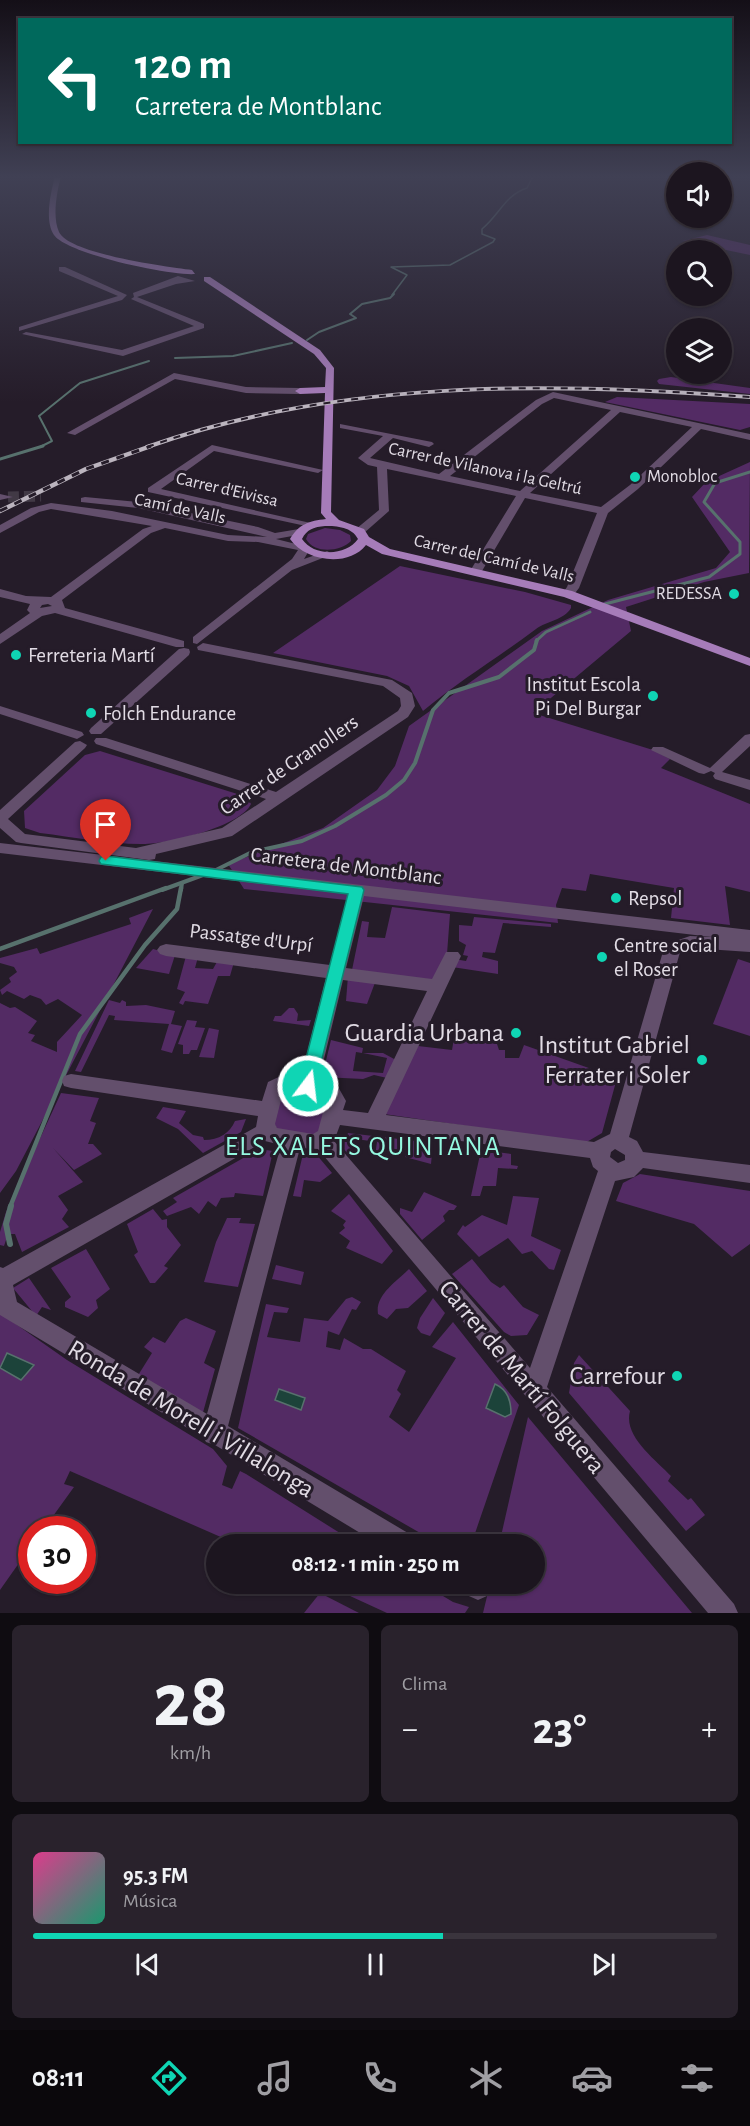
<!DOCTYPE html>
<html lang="es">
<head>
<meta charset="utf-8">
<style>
	:root { --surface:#1c151f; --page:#29222c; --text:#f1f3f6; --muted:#a09fa4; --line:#3a343d; --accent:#0fd5b4 }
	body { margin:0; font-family:"Alegreya Sans",sans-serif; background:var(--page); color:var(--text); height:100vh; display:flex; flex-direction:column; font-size:22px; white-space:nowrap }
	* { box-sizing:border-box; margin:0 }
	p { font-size:20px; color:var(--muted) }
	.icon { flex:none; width:33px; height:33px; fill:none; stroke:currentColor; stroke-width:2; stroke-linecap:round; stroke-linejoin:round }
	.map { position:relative; height:1613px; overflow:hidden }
	.panel { display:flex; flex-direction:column; gap:12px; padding:12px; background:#0f0c11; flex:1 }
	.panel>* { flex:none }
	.guide { position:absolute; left:18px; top:18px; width:714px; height:126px; border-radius:0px; box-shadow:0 2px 4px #0004,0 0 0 2px var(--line); background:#00695c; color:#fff; overflow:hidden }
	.controls { position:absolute; left:666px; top:162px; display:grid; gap:12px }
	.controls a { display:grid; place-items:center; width:66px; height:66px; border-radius:50%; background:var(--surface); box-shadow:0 2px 4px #0004,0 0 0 2px var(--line); font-size:30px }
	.speed { position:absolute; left:18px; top:1516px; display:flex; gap:12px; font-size:30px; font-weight:700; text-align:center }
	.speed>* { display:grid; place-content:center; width:78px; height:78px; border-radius:50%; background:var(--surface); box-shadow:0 2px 4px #0004,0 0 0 2px var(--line); line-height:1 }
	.speed .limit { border:9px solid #d22; background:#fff; color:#111 }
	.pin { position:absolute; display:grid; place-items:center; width:51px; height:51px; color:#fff; margin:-62px -26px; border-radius:50% 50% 50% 0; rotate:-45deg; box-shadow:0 0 6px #0007 }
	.pin .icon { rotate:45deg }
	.me { position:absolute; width:66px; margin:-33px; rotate:15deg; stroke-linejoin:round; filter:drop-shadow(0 0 4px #0008) }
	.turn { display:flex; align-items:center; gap:21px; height:126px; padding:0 18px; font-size:27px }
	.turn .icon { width:78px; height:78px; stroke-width:2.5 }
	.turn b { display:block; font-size:42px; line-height:51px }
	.big { font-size:45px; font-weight:700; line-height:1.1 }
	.panel .tile { flex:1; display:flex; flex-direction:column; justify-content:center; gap:9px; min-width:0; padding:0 21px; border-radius:9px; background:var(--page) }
	.panel .dial { align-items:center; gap:0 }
	.dial b { font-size:78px; line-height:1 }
	.song { display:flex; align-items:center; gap:18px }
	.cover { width:72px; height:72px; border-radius:9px; background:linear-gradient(135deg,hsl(330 70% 55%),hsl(160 70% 35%)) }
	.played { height:6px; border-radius:3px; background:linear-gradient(90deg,var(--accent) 60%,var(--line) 60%) }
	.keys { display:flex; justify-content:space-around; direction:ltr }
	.heat { display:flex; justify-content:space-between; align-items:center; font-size:33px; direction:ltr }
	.panel .tiles { flex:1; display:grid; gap:12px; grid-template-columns:1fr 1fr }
	.tile:last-child { grid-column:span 2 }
	.trip { position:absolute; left:206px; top:1534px; width:339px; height:60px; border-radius:30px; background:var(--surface); box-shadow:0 2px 4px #0004,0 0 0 2px var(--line); font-weight:700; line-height:60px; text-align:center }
	.dock { display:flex; height:96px; justify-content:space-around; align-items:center; background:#0b080c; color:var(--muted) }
	.dock .icon { width:42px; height:42px }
	.dock .current { color:var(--accent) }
	.dock b { font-size:27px; color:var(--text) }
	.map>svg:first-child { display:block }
	.green { fill:#532b64 }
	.water { fill:#1c433a; stroke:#57716d; stroke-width:1.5 }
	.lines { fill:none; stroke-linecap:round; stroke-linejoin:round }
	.stream-far5 { stroke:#57716d; stroke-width:1.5 }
	.stream-far4 { stroke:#57716d; stroke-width:2 }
	.stream-far3 { stroke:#57716d; stroke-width:3 }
	.stream-far2 { stroke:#57716d; stroke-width:4 }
	.stream-far1 { stroke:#57716d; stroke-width:4.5 }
	.stream { stroke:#57716d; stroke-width:6 }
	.minor-tunnel { stroke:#413945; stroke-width:11; stroke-dasharray:11 5; stroke-linecap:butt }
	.minor { fill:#634f6c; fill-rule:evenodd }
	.major { fill:#a67cb9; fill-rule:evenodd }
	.rail-far1-casing { stroke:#bbb4be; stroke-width:4 }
	.rail-casing { stroke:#bbb4be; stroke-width:4.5 }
	.rail-far1 { stroke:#251c29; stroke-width:2; stroke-dasharray:7; stroke-linecap:butt }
	.rail { stroke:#251c29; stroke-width:3; stroke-dasharray:8; stroke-linecap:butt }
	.route { fill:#0fd5b4; stroke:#0a8a75; stroke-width:1.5 }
	.poi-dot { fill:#0fd5b4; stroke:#251c29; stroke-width:2 }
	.labels { text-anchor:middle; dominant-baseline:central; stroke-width:6; stroke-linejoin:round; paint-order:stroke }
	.far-street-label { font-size:18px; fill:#e1dbe4; stroke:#251c29 }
	.far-poi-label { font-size:18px; fill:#e1dbe4; stroke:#251c29; text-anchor:start }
	.poi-label { font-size:21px; fill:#e1dbe4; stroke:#251c29; text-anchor:start }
	.street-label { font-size:21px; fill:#e1dbe4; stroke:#251c29 }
	.near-poi-label { font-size:26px; fill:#e1dbe4; stroke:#251c29; text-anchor:end }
	.near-street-label { font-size:26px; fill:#e1dbe4; stroke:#251c29 }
	.near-neighbourhood-label { font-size:27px; letter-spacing:1.5px; fill:#95f8e0; stroke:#251c29 }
</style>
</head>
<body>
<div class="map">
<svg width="750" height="1613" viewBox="0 0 750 1613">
	<rect width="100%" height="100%" fill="#251c29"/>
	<!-- green -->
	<g class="green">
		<polygon points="707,235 750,245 750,255 683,241"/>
		<polygon points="671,377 750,388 750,394 659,384 657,381 659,379"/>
		<polygon points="617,397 750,404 750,427 740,430 605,402"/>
		<polygon points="750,462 749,573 704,582 626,607 631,631 533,713 653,750 670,759 661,768 750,804 750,892 725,886 730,925 671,918 674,888 590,874 586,891 562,888 556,905 558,923 244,889 228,864 323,828 377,790 395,766 409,726 542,631 608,600 716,568 730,552 692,497 706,482"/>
		<path d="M325,528l15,2 10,5 1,6c-11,11 -37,13 -45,-2l2,-5z"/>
		<path d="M400,566l125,26 46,13v3c-7,12 -24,13 -35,21 -37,28 -77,52 -113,82l-14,-25 -22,-10 -114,-23z"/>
		<path d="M100,751l147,46 4,7c-11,23 -86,41 -110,40 -33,0 -68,-7 -101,-11l-15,-5 -1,-17 61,-56z"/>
		<polygon points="392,907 450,914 447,954 435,980 352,970 362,921 369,922 367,937 385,938"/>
		<polygon points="153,909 16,1171 0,1193 0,1003 10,1008 15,1007 37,1021 28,1033 35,1035 31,1041 57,1052 57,1042 82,1015 58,999 46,1005 41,999 30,995 24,999 7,991 2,995 0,990 11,982 9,978 17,972 14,967 0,963 0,958 37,948 40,954 131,924 129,918"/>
		<polygon points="474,917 551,924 551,927 503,923 495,953 483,952 482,957 498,961 498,974 452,967 454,959 466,961 468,956 463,955 466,945 459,941 459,925 472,926"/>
		<polygon points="153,949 175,955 169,974 136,968"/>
		<polygon points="186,956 198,957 195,968 213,969 218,960 234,962 230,976 218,976 208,1004 185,1001 183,1005 179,1003 185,992 177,989"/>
		<polygon points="738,959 750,963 750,1036 713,1024"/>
		<polygon points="348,976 376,980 367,1004 346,1001"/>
		<polygon points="109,1000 120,1003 122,1000 126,1002 126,1006 146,1005 175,1011 171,1024 182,1026 172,1053 161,1050 169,1024 114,1020 115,1016 109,1015 81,1072 75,1071"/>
		<polygon points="289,1008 294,1008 298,1014 297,1021 311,1020 309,1026 273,1021 275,1016 281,1016"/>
		<polygon points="187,1020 197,1021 195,1027 205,1028 197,1050 191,1050 189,1054 183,1054 183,1045 178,1044"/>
		<polygon points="209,1028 219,1030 214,1058 199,1057"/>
		<polygon points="454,1038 497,1044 499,1050 505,1050 505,1058 519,1058 524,1045 617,1078 602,1133 585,1143 384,1114 418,1046 452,1050"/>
		<polygon points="331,1040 363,1048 362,1053 356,1052 353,1071 383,1073 387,1058 363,1053 383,1053 396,1060 387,1078 374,1075 363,1079 322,1077"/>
		<polygon points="288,1090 323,1097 328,1105 320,1131 311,1136 278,1131 274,1123 281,1094"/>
		<polygon points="61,1093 99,1098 90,1121 96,1123 88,1144 93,1144 102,1154 74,1170 53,1148 83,1182 58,1196 68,1210 62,1219 69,1227 22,1252 15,1234 8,1234 4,1246 0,1245 0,1232 6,1212"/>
		<path d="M163,1107l23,4 -7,12 14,12 10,2 1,3c15,0 26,-7 31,-19l11,-2 -5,13 -38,21 -25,-24 -22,-11z"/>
		<polygon points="348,1133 433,1143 431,1164 405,1157 406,1150 384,1148 383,1157 375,1156 377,1142 356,1139 350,1156 342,1147"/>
		<polygon points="259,1149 273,1151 263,1196 235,1193 234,1197 221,1198 216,1207 208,1201 199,1214 191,1207 167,1216 163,1211 177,1202 173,1198"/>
		<polygon points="481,1150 511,1154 511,1165 518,1166 517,1169 498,1168 496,1186 483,1186 480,1196 471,1196"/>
		<polygon points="303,1154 316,1154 332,1173 320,1182 304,1180 301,1197 293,1196"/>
		<polygon points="640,1174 750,1191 750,1244 732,1257 694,1224 616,1201 623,1183"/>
		<polygon points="424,1192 457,1206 454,1210 449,1210 443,1216 445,1221 422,1240 400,1214 400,1208 412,1212"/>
		<polygon points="349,1194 393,1251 382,1264 346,1248 350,1241 339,1233 345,1228 343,1225 346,1221 331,1211"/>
		<polygon points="513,1196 539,1198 531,1236 561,1250 554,1270 549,1269 532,1251 522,1254 508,1238 479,1257 457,1234 463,1225 465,1227 482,1215 507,1225"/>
		<polygon points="153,1209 162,1220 167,1219 167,1227 181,1245 164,1266 168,1268 155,1283 150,1283 134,1255 138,1252 127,1224"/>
		<polygon points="227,1218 241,1218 239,1223 255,1224 238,1287 204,1282 216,1242"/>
		<polygon points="86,1249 110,1289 96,1300 98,1308 88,1317 65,1307 65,1302 71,1297 51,1268"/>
		<polygon points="472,1259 491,1282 500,1288 504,1285 523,1307 539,1315 527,1335 511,1336 504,1332 452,1274"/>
		<polygon points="276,1265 304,1272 301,1285 272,1279"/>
		<path d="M409,1269l18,22 -19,17 -12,1 -9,10 -9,-5c-3,-19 18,-32 31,-45z"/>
		<polygon points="29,1278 51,1310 42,1307 36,1316 13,1288"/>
		<polygon points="352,1297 361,1302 356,1310 352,1309 339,1335 328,1331 326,1347 340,1350 344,1338 363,1349 371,1349 406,1371 397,1390 401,1394 389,1417 409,1432 456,1358 432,1347 453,1322 519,1405 471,1545 441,1545 238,1428 266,1304 289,1308 287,1313 274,1312 267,1337 300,1342 304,1318 328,1321 346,1299"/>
		<polygon points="433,1298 445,1313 430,1336 421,1333 417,1328 420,1318"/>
		<polygon points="0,1313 67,1360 213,1449 227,1466 222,1485 232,1489 240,1471 246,1474 359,1545 239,1545 70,1471 64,1484 74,1487 43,1530 32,1530 31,1546 0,1590"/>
		<polygon points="186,1318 216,1331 204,1363 215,1369 202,1416 137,1377 152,1353 144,1347 153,1337 165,1343 180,1321"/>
		<path d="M579,1355l51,56c-7,25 25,48 41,65l-3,5 20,19 3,-2 14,17 -19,16 -117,-138 5,-30z"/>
		<polygon points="528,1417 692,1613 483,1613 490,1584 534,1584 534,1545 499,1545"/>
		<polygon points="324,1584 423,1584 453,1602 469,1607 465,1613 387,1613"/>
		<polygon points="320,1593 359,1613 304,1613"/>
	</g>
	<!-- water -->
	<g class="water">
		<polygon points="7,1353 34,1365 21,1380 0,1368"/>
		<path d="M495,1384c13,6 16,17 16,30l-6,3 -19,-9z"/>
		<polygon points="279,1389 305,1398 301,1410 275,1400"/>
	</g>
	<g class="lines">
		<!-- stream-far5 -->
		<path class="stream-far5" d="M392,295l15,-20 -16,-8 59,-2 43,-23 2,-3 -13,-5v-5c19,-16 22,-33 45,-41l6,-12"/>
		<!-- stream-far4 -->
		<g class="stream-far4">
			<polyline points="307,340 319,332 356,318 350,314 362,304 390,298 394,294"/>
			<polyline points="175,358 233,356 292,343"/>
			<polyline points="40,447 52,441 39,416 80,383 149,361"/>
		</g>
		<!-- stream-far3 -->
		<g class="stream-far3">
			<polyline points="0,459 43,446"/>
			<polyline points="605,604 709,577 740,554 740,542 704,502 715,483 750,472"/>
			<polyline points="536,641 546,632 590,612"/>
		</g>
		<!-- stream-far2 -->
		<g class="stream-far2">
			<polyline points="216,870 252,852 302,841 335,826 386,795 404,780 415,763 433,710 449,693 499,677 534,650 537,640"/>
			<polyline points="162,890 203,875"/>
			<polyline points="181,890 182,883"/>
		</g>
		<!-- stream-far1 -->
		<g class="stream-far1">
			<polyline points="0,949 166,888"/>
			<polyline points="10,1207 80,1034 145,945 177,909 181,888"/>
		</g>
		<!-- stream -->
		<polyline class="stream" points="10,1244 6,1224 11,1206"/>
		<!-- minor-tunnel -->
		<polyline class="minor-tunnel" points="8,497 41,496"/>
		<!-- minor -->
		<g class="minor">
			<polygon points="59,267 65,267 127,295 122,300 19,331 19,327 118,296 59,271"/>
			<polygon points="178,276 195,281 176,284 137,297 204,324 204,328 123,356 22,334 26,332 122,350 194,326 131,299 134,297 133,293"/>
			<polygon points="174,373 246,387 300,388 305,391 300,394 246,393 175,379 75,435 67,433"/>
			<path d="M553,392l197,42v6l-49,-11 -63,60 -30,24 -29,75 -7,9 -4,1 -6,-4 5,-7 30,-74 -72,-15 -43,73 -6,3 -6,-3 46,-75 -129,-27 2,42 -25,22h-8v-4l23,-19 -2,-43 -9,-2 -10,-7 25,-22 -43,-8v-4l92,18 2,2 -5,3 -36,-9 -23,20 69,16 97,-74zM554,398l57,12 -91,81 -70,-15 92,-72zM620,412l72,15 -62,58 -29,22 -71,-14z"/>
			<polygon points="212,445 323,470 318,473 214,451 161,489 315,524 315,528 148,492 148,488"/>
			<polygon points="0,494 13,497 0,500"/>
			<path d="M85,497l53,5 120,25 17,6 24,-4 4,1v4l-27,5 32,8 2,2 -6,10 23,-8 6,3 -41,16 -95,74 -4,-1v-6l99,-78 6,-9 -40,-8 -30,-1 -63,-13 -14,5 -89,67 3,8 119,33v6h-8l-121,-34 -13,3 -42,28v-10l30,-21 -3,-3 3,-6 -30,-7v-8l26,7 25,1 92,-68 9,-3 -101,-17 -12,3 -39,21v-8l31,-17 20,-5 61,8 116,24 39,2 -129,-29 -57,-6v-4zM48,604l4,2 -12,2 2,-3z"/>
			<polygon points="203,643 392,680 412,693 415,706 408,717 232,836 156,854 155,859 149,860 21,843 16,842 0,828 0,810 75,742 80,741 87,745 85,748 8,819 25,834 136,848 222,828 266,799 96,744 94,741 96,738 106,738 276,792 398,711 401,706 400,698 383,686 198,650 197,647"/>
			<polygon points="184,648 189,649 190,652 189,655 101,734 91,734 89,731 91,728 179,649"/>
			<polygon points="0,706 82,732 84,735 77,739 0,714"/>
			<polygon points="750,734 750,746 722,772 750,780 750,790 715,779 713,776 715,773 711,771 704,774 699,773 651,750 653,747 663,747 710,768 745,735"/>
			<path d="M0,843l750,87v22l-59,-4 -11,4 -51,185 8,4 6,11 107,13v18l-107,-15 -9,9 -19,4 -68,206 187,217 4,9h-30l-390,-464 -18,-1 -72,278 185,110 4,9h-37l-165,-100 -9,-3 -2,-4 -204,-123v-48l3,1 253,-141 2,-11 -187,-28 -7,-2 -2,-5 2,-5 7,-2 191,27 6,-19 17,-8 16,3 25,-99 -160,-22 -6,-2 -3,-4 3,-4 6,-2 164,21 18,-71 -348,-41zM364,896l348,41 -22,-1 -23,8 -3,4 -54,186 -16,8 -208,-27 75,-159 -3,-4h-12l-14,27 -86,-11zM343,980l84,11 -59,122 -25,-3 3,-9 -9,-16 -18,-5zM287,1090l37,6 2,5 -8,30 -5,3 -36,-6 -2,-4 8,-32zM340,1125l250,33 3,9 5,4 -68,197 -196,-227zM265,1141l16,4 -74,269 -190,-112 -4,-17zM615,1149l10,6v5l-7,3 -8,-6 1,-5z"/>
			<polygon points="458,1584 490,1584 491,1587 487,1596 478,1600 462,1593"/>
		</g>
		<!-- major -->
		<g class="major">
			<path d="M55,176h6c-4,16 -9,40 -2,56 10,22 109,35 133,38l3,4c-24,2 -128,-20 -141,-39 -10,-15 -3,-43 1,-59z"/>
			<path d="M204,277h6l110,73 14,18 -3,144 8,8 25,9 5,8 21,12 182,42 178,67v8l-186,-69 -182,-43 -16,-9c-18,23 -61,16 -76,-6 9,-15 19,-18 36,-20l-5,-6 4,-120 -25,1 -5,-3 5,-3 25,-1 1,-19 -12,-14 -110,-73zM325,526c12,0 27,1 33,13 -12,17 -44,18 -56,0 5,-10 12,-12 23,-13z"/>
		</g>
		<!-- rail-far1 casing -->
		<g class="rail-far1-casing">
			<path id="rail-far1" d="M147,447c192,-68 402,-65 603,-50"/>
		</g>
		<!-- rail casing -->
		<g class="rail-casing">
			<polyline id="rail" points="0,511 86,469 151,446"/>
		</g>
		<!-- rail-far1 -->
		<use href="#rail-far1" class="rail-far1"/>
		<!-- rail -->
		<use href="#rail" class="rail"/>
	</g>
	<!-- sky -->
	<linearGradient id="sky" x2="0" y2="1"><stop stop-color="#140f17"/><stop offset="0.44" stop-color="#404054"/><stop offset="1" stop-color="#404054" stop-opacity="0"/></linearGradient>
	<rect width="750" height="402" fill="url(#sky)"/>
	<!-- route -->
	<polygon class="route" points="106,856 362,887 364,890 314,1091 301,1091 299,1086 348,894 101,864 99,861 101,857"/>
	<!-- markers -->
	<g class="poi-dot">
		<circle cx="635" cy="477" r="6"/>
		<circle cx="734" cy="594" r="6"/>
		<circle cx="16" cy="655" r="6"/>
		<circle cx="653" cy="696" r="6"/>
		<circle cx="91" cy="713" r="6"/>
		<circle cx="616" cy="898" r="6"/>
		<circle cx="602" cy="957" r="6"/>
		<circle cx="516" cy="1033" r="6"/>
		<circle cx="702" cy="1060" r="6"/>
		<circle cx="677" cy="1376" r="6"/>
	</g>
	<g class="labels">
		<!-- far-street labels -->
		<g class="far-street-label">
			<text transform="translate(485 469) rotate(12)">Carrer de Vilanova i la Geltrú</text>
			<text transform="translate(227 490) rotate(13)">Carrer d'Eivissa</text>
			<text transform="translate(180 509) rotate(12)">Camí de Valls</text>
			<text transform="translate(494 559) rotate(13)">Carrer del Camí de Valls</text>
		</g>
		<!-- far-poi labels -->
		<g class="far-poi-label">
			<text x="647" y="477">Monobloc</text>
			<text x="722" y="594" text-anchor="end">REDESSA</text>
		</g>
		<!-- poi labels -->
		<g class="poi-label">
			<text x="28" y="655">Ferreteria Martí</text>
			<text x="641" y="684" text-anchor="end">Institut Escola<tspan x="641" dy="24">Pi Del Burgar</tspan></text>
			<text x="103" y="713">Folch Endurance</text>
			<text x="628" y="898">Repsol</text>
			<text x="614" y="945">Centre social<tspan x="614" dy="24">el Roser</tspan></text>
		</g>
		<!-- street labels -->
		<g class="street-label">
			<text transform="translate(289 765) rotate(-34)">Carrer de Granollers</text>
			<text transform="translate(346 866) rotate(7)">Carretera de Montblanc</text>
			<text transform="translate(251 938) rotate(7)">Passatge d'Urpí</text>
		</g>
		<!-- near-poi labels -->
		<g class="near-poi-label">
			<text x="504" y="1033">Guardia Urbana</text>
			<text x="690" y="1045">Institut Gabriel<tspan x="690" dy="30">Ferrater i Soler</tspan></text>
			<text x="665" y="1376">Carrefour</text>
		</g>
		<!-- near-street labels -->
		<g class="near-street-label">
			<text transform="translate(522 1377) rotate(50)">Carrer de Martí Folguera</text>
			<text transform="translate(191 1419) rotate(31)">Ronda de Morell i Villalonga</text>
		</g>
		<!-- near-neighbourhood labels -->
		<g class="near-neighbourhood-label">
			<text x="363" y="1146">ELS XALETS QUINTANA</text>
		</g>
	</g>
</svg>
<div class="controls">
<a><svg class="icon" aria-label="sound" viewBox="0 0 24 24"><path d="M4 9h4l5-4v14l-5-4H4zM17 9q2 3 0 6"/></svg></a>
<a><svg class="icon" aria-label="search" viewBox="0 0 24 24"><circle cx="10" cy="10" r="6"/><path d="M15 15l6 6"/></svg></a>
<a><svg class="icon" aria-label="layers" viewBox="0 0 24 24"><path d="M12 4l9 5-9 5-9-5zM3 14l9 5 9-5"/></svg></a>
</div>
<div class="speed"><div class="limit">30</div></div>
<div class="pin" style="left:106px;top:861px;background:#d93025"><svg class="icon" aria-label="arrive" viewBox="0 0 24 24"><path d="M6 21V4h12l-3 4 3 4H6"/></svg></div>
<svg class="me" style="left:308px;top:1086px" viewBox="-20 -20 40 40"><circle r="17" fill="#0fd5b4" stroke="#fff" stroke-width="3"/><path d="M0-11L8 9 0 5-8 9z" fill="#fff"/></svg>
<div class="trip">08:12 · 1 min · 250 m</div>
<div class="guide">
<div class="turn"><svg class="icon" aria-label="left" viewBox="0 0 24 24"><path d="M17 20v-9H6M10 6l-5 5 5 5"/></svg><div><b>120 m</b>Carretera de Montblanc</div></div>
</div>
</div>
<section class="panel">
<div class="tiles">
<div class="tile dial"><b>28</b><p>km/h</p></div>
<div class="tile"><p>Clima</p>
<div class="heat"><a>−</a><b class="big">23°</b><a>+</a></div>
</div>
<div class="tile">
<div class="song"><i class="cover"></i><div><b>95.3 FM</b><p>Música</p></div></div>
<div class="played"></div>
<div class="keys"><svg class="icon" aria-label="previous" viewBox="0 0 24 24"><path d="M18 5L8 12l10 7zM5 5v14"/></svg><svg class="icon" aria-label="pause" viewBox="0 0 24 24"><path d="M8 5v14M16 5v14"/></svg><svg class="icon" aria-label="next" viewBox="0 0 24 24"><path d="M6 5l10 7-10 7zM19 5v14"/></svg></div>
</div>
</div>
</section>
<nav class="dock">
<b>08:11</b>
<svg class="icon current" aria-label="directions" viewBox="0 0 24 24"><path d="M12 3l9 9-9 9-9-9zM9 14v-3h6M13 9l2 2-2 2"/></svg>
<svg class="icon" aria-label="music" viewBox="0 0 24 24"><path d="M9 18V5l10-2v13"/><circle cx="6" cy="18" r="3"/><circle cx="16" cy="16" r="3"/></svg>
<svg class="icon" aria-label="phone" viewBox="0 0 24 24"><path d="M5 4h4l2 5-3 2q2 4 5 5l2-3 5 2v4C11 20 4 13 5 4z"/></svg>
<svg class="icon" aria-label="climate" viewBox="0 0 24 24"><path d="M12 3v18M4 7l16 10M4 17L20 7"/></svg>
<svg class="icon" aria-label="car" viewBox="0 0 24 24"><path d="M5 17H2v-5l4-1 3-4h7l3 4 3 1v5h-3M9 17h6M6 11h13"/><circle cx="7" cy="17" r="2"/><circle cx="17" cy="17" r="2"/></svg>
<svg class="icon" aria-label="filters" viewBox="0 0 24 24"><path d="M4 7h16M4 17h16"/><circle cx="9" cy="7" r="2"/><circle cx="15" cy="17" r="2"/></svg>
</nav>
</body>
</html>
